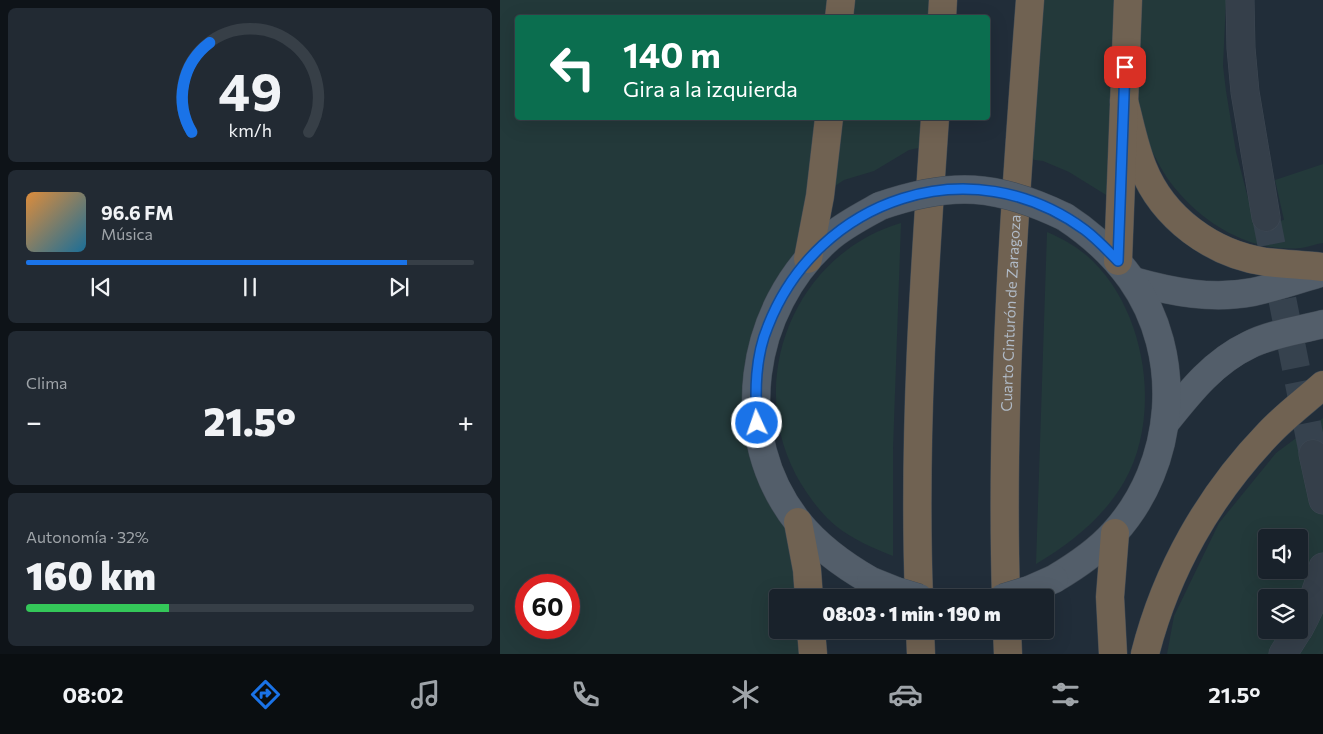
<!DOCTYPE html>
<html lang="es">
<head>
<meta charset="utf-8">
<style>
	:root { --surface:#19222b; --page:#222a33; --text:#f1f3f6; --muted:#9fa4a9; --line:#373f47; --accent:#1a73e8 }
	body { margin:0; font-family:Commissioner,sans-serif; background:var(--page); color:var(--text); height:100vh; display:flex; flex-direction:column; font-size:19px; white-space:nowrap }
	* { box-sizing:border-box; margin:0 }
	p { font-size:16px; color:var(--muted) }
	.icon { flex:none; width:28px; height:28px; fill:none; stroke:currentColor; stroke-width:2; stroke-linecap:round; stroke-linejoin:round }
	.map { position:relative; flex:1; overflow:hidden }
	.details { display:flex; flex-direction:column; gap:8px; padding:8px; background:#0e1318; width:500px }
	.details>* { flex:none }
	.top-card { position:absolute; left:15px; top:15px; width:475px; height:105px; border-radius:5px; box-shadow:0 5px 20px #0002,0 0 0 1px var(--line); background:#0b6e4f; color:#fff; overflow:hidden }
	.tools { position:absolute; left:758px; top:529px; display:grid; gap:10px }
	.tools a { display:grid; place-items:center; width:50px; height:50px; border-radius:5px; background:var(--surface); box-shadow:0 5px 20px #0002,0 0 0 1px var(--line); font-size:25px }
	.speed { position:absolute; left:15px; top:574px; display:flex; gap:10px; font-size:25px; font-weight:700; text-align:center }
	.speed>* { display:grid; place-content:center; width:65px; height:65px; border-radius:50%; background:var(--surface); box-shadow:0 5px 20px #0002,0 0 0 1px var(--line); line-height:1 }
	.speed .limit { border:8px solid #d22; background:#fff; color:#111 }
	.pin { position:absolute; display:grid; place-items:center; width:42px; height:42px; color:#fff; margin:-21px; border-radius:10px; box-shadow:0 2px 8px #0006 }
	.me { position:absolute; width:55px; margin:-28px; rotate:357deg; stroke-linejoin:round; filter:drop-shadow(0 0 4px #0008) }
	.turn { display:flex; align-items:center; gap:18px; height:105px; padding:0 25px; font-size:22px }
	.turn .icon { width:65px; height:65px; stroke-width:2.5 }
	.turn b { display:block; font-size:35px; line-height:42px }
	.big { font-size:38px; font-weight:800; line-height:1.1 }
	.details .card { flex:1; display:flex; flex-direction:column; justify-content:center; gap:8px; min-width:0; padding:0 18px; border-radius:8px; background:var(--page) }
	.details .dial { align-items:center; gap:0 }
	.dial svg { height:130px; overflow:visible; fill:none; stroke:var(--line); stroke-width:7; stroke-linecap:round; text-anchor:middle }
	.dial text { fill:var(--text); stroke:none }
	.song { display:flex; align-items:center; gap:15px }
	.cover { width:60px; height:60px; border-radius:8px; background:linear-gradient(135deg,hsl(30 70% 55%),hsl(200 70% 35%)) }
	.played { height:5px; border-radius:2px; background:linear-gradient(90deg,var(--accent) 85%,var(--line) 85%) }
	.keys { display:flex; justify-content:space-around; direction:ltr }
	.heat { display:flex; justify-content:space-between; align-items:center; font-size:28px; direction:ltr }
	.charge { height:8px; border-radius:4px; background:linear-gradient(90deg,#34c759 32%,var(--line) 0) }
	.trip { position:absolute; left:269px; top:589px; width:285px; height:50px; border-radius:5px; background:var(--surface); box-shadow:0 5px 20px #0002,0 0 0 1px var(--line); font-weight:800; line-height:50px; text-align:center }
	.tabs { display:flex; height:80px; justify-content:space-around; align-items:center; background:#0a0e11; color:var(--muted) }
	.tabs .icon { width:35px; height:35px }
	.tabs .selected { color:var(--accent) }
	.tabs b { font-size:22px; color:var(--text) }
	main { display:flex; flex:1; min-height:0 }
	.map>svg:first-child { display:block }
	.green { fill:#23393a; fill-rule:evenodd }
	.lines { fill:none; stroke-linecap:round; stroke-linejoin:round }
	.tertiary-tunnel { stroke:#36424e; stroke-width:28; stroke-dasharray:28 14; stroke-linecap:butt }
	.tertiary-casing { stroke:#3e4853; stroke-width:29 }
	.primary-casing { stroke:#3e4853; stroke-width:29 }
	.motorway-casing { stroke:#404a54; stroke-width:29 }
	.tertiary { stroke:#353f4a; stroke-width:28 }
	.primary { stroke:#535e6a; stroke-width:28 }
	.motorway { stroke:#706252; stroke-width:28 }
	.primary-bridge-casing { stroke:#3e4853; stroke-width:29; stroke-linecap:butt }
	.primary-bridge { stroke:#535e6a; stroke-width:28 }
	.route-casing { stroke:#114b97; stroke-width:12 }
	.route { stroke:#1a73e8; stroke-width:9 }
	.labels { text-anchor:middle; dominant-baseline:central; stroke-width:5; stroke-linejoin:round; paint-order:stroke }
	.street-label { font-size:15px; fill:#b0bac6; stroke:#1a242e }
</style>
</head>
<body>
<main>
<section class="details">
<div class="card dial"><svg viewBox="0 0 100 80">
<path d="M14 69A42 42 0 1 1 86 69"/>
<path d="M14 69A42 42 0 0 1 25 14" stroke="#1a73e8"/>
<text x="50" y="56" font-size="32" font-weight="700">49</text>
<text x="50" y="72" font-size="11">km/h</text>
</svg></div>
<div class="card">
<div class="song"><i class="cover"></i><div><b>96.6 FM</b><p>Música</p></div></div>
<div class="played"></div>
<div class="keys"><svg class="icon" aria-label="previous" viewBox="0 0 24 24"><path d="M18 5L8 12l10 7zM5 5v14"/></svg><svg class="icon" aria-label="pause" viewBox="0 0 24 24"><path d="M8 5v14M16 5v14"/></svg><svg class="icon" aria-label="next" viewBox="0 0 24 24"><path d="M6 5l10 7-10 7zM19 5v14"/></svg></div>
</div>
<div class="card"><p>Clima</p>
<div class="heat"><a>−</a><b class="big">21.5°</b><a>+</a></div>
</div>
<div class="card"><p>Autonomía · 32%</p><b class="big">160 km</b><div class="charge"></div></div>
</section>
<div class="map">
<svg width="823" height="654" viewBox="0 0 823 654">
	<rect width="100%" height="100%" fill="#212d39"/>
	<!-- green -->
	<g class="green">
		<path d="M0,0h443l-1,18h-424v100h417l-2,27 -24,5 -35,21 -30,9 -24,16 -65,195 54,206 -31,1v32h33l2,24h-313zM26,585h43v43h-43z"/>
		<path d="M530,0h196l-3,66 3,25 10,61 19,73 29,-5 -9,-40 48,-16v79c-7,1 -15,4 -22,5 -52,5 -101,-26 -131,-66 -6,-8 -11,-18 -16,-27 -10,-17 -20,-35 -30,-53l-5,101 -50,-31 -26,-11 -24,-3z"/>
		<path d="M401,223l-8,226v107c-20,-8 -41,-17 -57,-30 -17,-14 -30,-33 -40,-51 -51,-97 -1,-221 105,-252z"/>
		<path d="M547,232c14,6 27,13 39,23 60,51 77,160 38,227 -21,36 -53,61 -88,82z"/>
		<path d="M823,418v236h-156l7,-38 45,-93 57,-70zM766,538h33v32h-33zM766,598h33v32h-33z"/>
	</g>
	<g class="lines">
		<!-- tertiary-tunnel -->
		<polyline class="tertiary-tunnel" points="766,217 813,454"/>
		<!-- tertiary casing -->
		<g class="tertiary-casing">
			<g id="tertiary">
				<polyline points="740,0 741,48 745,92 766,217"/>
				<polyline points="813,454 823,500"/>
				<path d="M799,629c11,-20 19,-40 24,-62"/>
				<polyline points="783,654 798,630"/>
			</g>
		</g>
		<!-- primary casing -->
		<g class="primary-casing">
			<g id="primary">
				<path d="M633,281c39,11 79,19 120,11 24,-5 47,-13 70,-20"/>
				<path d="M665,423c24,-30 48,-61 84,-78 21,-11 51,-15 74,-21"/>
				<path d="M554,579c22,-13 43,-27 60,-46 62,-68 71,-178 17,-254 -18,-25 -40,-45 -66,-62"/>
				<path d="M371,581c-28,-16 -53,-34 -73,-59 -68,-86 -50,-213 31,-284 15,-13 33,-22 51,-32"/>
			</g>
		</g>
		<!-- motorway casing -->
		<g class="motorway-casing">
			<g id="motorway">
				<polyline points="339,18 341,0"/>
				<polyline points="442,18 443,0"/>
				<path d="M624,101c6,22 10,45 19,67 20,50 69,86 123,94 18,2 38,3 57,5"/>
				<polyline points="308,259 320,196 329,118"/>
				<polyline points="618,261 628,0"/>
				<polyline points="298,522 307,570 309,598"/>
				<path d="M419,598c-6,-161 5,-321 16,-480"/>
				<path id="s1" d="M506,598c-6,-200 9,-399 24,-598"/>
				<polyline points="311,630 313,654"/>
				<polyline points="420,630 421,654"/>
				<polyline points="507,630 508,654"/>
				<polyline points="613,654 610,597 615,533"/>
				<path d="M645,654c21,-83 64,-159 124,-221 16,-17 36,-32 54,-48"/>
			</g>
		</g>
		<!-- tertiary -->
		<use href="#tertiary" class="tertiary"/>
		<!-- primary -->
		<use href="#primary" class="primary"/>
		<!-- motorway -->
		<use href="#motorway" class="motorway"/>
		<!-- primary-bridge casing -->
		<g class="primary-bridge-casing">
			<g id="primary-bridge">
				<path d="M380,206c72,-25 117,-22 185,11"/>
				<polyline points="371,581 396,591 419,598"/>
				<polyline points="503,598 529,590 554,579"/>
			</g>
		</g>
		<!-- primary-bridge -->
		<use href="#primary-bridge" class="primary-bridge"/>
	</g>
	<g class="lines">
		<!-- route casing -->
		<g class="route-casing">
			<path id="route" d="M257,423c-2,-32 -2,-66 11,-97 50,-128 203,-180 317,-96 12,9 22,20 33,31l7,-194"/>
		</g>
		<!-- route -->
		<use href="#route" class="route"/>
	</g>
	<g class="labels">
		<!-- street labels -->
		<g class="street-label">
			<text stroke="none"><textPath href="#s1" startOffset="285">Cuarto Cinturón de Zaragoza</textPath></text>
		</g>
	</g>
</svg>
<div class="tools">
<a><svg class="icon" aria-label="sound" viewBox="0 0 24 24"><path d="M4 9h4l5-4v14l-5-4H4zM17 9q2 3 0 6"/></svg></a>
<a><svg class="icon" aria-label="layers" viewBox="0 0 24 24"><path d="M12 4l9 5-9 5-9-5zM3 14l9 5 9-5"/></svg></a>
</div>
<div class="speed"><div class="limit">60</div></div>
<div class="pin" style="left:625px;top:67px;background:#d93025"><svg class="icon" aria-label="arrive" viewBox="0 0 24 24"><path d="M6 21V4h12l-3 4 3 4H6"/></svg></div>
<svg class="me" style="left:257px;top:423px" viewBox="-20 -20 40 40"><circle r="17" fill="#1a73e8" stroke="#fff" stroke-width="3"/><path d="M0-11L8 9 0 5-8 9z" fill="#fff"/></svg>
<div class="trip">08:03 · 1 min · 190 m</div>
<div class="top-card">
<div class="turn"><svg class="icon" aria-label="left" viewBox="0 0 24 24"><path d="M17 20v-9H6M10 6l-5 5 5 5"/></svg><div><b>140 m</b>Gira a la izquierda</div></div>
</div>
</div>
</main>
<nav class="tabs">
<b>08:02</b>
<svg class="icon selected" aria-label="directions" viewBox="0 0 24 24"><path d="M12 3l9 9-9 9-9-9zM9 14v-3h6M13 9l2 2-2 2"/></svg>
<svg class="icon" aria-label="music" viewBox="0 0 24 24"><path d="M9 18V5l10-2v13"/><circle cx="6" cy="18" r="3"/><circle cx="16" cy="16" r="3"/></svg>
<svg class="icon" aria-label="phone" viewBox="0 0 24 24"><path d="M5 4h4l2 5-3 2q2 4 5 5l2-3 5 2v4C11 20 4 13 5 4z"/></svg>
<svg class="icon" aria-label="climate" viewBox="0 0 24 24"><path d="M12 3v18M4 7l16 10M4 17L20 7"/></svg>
<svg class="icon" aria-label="car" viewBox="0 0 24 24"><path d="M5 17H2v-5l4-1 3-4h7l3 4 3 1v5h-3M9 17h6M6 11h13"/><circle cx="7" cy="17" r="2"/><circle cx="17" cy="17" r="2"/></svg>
<svg class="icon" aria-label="filters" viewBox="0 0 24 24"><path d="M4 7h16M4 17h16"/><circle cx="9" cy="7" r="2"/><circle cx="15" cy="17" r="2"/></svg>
<b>21.5°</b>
</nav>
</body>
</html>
